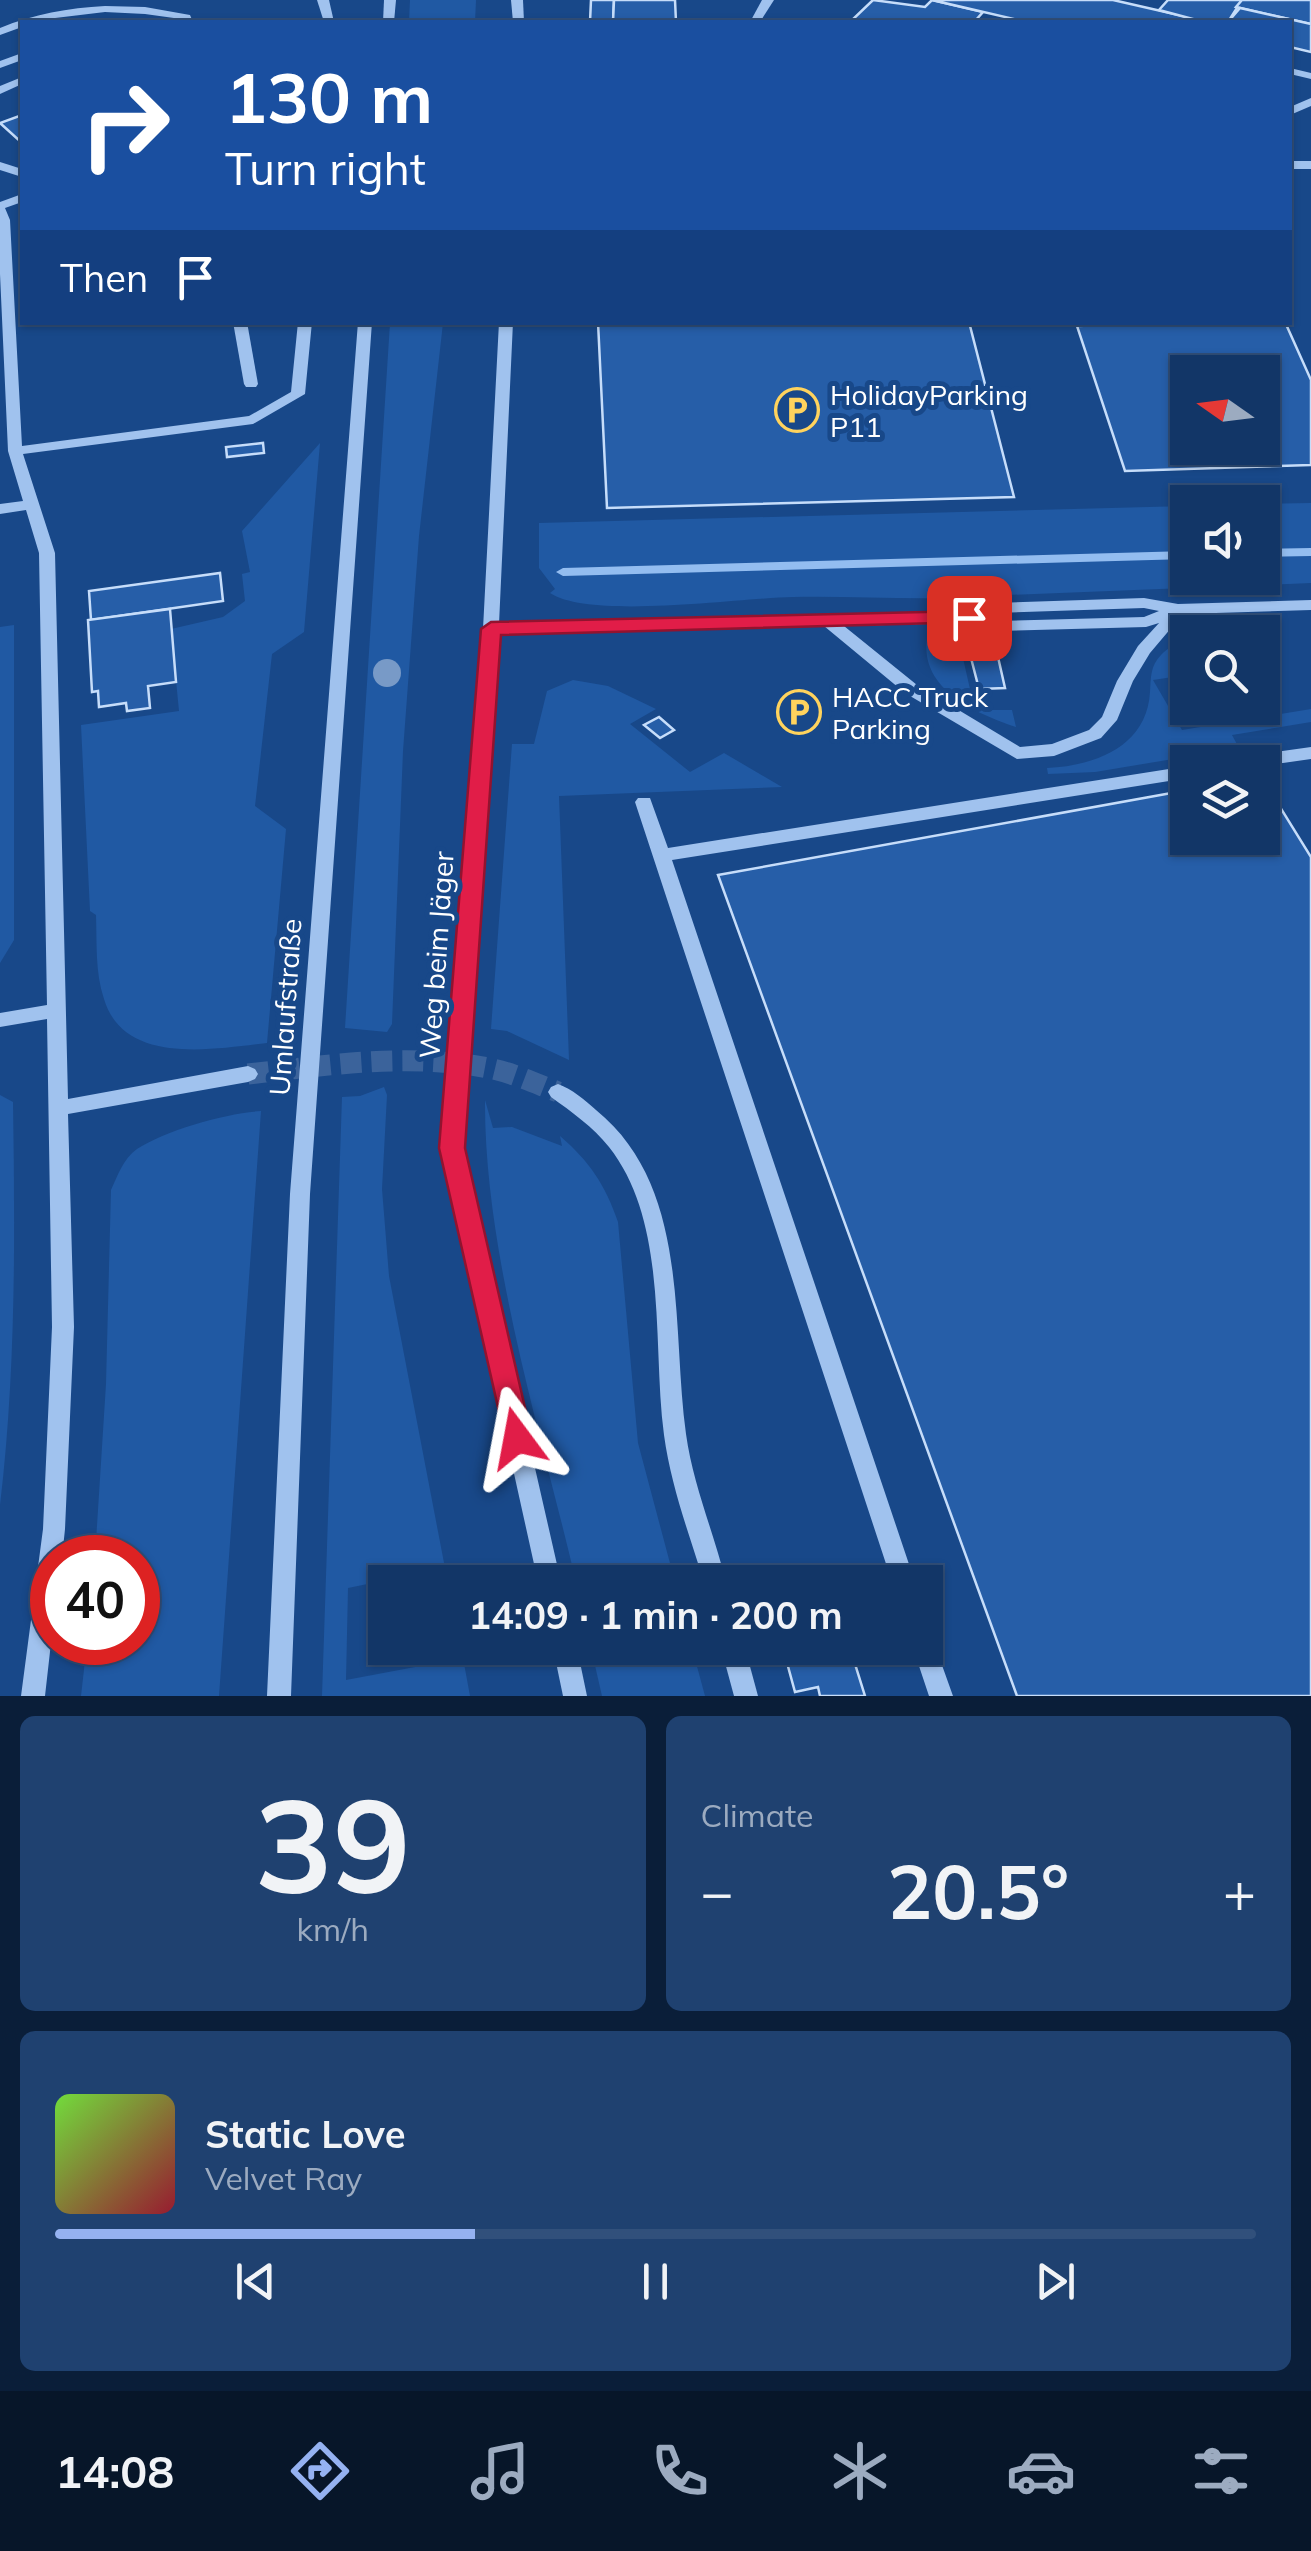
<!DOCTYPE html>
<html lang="en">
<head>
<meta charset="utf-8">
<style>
	:root { --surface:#123667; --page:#1f4170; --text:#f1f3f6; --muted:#9cabc0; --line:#31507b; --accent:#95b2f1 }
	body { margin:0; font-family:Mulish,sans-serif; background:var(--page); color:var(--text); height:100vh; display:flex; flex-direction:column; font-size:38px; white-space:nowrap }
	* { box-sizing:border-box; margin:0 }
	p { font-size:32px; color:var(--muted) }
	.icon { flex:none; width:55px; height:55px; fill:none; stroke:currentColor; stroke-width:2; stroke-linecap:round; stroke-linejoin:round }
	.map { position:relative; height:1696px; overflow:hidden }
	.panel { display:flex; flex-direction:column; gap:20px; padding:20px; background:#0a1e39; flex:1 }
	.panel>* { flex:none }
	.top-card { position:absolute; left:20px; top:20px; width:1272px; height:305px; border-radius:0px; box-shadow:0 2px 8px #0004,0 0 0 2px var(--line); background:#1a4fa0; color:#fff; overflow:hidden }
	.needle { width:65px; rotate:284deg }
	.fabs { position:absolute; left:1170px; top:355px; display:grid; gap:20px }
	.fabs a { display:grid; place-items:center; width:110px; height:110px; border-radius:0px; background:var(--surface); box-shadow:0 2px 8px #0004,0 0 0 2px var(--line); font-size:50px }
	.speed { position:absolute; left:30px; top:1535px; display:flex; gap:20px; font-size:50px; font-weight:700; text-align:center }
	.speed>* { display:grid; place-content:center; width:130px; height:130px; border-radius:50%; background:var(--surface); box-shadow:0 2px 8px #0004,0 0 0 2px var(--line); line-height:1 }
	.speed .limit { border:15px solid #d22; background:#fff; color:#111 }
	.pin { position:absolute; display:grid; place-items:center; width:85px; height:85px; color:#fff; margin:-42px; border-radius:20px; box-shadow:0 5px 15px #0006 }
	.me { position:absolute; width:110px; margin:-55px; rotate:347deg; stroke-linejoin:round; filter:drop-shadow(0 0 8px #0008) }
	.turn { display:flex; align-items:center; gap:35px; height:210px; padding:0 40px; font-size:45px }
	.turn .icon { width:130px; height:130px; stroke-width:2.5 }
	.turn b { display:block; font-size:70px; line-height:85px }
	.then { display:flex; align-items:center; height:95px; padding:0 40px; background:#0003; gap:20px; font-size:38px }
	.big { font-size:75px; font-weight:700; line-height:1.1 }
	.panel .card { flex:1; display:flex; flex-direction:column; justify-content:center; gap:15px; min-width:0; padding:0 35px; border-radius:15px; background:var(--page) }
	.panel .dial { align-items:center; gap:0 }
	.dial b { font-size:130px; line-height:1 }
	.song { display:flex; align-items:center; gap:30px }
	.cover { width:120px; height:120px; border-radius:15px; background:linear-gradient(135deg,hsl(100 70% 55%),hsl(350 70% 35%)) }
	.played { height:10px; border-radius:5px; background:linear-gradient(90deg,var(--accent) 35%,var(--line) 35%) }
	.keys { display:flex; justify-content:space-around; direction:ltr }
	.heat { display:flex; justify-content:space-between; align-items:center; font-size:55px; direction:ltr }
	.panel .tiles { flex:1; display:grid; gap:20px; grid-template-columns:1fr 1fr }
	.card:last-child { grid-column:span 2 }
	.trip { position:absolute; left:368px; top:1565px; width:575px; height:100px; border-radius:0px; background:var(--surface); box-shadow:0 2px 8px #0004,0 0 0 2px var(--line); font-weight:700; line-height:100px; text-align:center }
	.menu { display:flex; height:160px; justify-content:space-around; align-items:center; background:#071629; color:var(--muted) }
	.menu .icon { width:70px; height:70px }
	.menu .current { color:var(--accent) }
	.menu b { font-size:45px; color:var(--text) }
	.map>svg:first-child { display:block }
	.green { fill:#2059a3 }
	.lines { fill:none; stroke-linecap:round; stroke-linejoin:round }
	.stream { fill:#93bdf0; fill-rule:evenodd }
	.building { fill:#265ea8; stroke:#c6ddfa; stroke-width:2.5; fill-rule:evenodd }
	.minor-tunnel { stroke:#3b639b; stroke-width:21; stroke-dasharray:21 10; stroke-linecap:butt }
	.minor { fill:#a0c2ee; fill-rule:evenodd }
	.tree { fill:#789ac7 }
	.route { fill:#e11d48; stroke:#92132f; stroke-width:2.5 }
	.labels { text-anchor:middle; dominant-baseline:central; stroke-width:10; stroke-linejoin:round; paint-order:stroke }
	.poi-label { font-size:28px; fill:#fff; stroke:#184889; text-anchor:start }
	.street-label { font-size:28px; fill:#fff; stroke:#184889 }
</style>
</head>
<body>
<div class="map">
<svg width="1311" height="1696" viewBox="0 0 1311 1696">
	<rect width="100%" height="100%" fill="#184889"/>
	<!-- green -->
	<g class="green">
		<polygon points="410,0 476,0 475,22 409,22"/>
		<polygon points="390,323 443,323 419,536 403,751 392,1024 387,1032 345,1028"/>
		<path d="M320,443l-16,189 -32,22 -17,152 31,23 -19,214c-53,6 -143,23 -163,-44 -9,-27 -7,-56 -8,-84l-6,-4 -9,-186 98,-14 -8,-82 52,-12 22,-16 -3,-27 8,-2 -8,-41z"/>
		<path d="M1311,503v80l-353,14 -2,-8h-10v9c-51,1 -102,-2 -153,-1 -54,1 -202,23 -243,-4l5,-4 -16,-21v-45l648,-17 1,72h74l1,-74z"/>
		<polygon points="14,625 14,940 0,963 0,627"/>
		<path d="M958,636l14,62h15l3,12h22l4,17c-39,-13 -96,-38 -89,-87z"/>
		<path d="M1187,638v17l-11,2 10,18 -33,5 29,50 129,-21v13l-79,13 7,13 -144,24 -47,2 -1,-6c47,-2 100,-21 103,-76 1,-14 0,-26 11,-37 6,-7 18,-12 26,-17z"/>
		<polygon points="573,680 608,686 656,709 630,724 690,772 724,753 782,787 559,796 569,1060 507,1031 491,1029 512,744 534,744 547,691"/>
		<polygon points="384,1087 387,1095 382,1189 389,1276 445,1568 348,1588 346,1680 463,1658 470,1696 322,1696 342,1097 360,1096"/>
		<path d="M0,1095l13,7c2,135 3,268 -13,403z"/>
		<path d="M485,1100l8,28 19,-1 50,19 -2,-10c29,25 45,48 58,86l20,221 37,139h-99c-35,-150 -92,-329 -91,-482z"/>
		<path d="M261,1111l-42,585h-138l6,-53 51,-1v-84l-43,-1 11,-173 5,-194c7,-15 12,-31 26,-41 29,-19 90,-36 124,-38z"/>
		<polygon points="591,1648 692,1648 705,1696 602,1696"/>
	</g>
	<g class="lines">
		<!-- stream -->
		<g class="stream">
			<polygon points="1311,548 1311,556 1262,557 1262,549"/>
			<polygon points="1188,551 1188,559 563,576 556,572 563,568"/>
		</g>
	</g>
	<!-- building -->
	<g class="building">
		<polygon points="591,0 614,0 613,22 590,22"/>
		<polygon points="614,0 675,0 676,22 613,22"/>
		<polygon points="873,0 925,7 932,0 983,12 976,20 988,22 850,22"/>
		<polygon points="932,0 1113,0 1205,21 1027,22"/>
		<polygon points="1168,0 1242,0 1228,22 1204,22 1159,10"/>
		<polygon points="1242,0 1311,0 1311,24 1236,7"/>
		<polygon points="1240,8 1311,24 1311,52 1290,47 1290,22 1228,22"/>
		<polygon points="22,115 22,143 0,123"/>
		<polygon points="598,322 969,322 1014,497 607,508"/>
		<path d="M1182,322h103l26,58v85l-186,6 -48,-145zM1188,372h74v76h-74z"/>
		<polygon points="263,443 264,453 227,457 226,447"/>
		<polygon points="220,573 223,601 91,620 89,591"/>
		<polygon points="170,609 176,682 148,686 150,708 127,711 126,703 99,707 98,691 92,692 88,620"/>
		<polygon points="998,657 1005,688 979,689 971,658"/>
		<polygon points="659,717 674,730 660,738 644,725"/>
		<polygon points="1262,778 1311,857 1311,1696 1017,1696 718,875 1188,790 1188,838 1262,838"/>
		<polygon points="783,1648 850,1648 865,1696 820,1696 818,1687 795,1692"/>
	</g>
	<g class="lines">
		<!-- minor-tunnel -->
		<path class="minor-tunnel" d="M248,1074c81,-9 164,-22 245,-5 22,5 44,15 65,23"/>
		<!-- minor -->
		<g class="minor">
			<polygon points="317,0 329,0 334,22 324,22"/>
			<polygon points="384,0 396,0 394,22 383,22"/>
			<polygon points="511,0 523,0 524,22 513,22"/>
			<polygon points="762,0 774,0 760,22 750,22"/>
			<path d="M105,6l40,1 45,8 3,7h-11l-1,-3 -36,-5 -40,-2 -83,10v5l-22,8v-7c34,-14 68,-20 105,-22z"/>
			<polygon points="22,53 22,60 0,68 0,61"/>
			<polygon points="1290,68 1311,73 1311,79 1290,74"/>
			<polygon points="22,77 22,84 0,94 0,86"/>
			<polygon points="1311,98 1311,106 1290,115 1290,107"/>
			<rect x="1290" y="161" width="21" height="8"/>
			<polygon points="0,162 22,169 22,177 0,170"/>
			<polygon points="22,194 22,202 5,208 10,220 22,446 249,416 291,392 298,322 312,322 305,394 253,424 23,454 55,553 68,1099 248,1066 255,1069 258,1074 255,1079 248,1082 68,1114 74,1327 65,1529 62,1558 52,1558 52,1634 45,1696 21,1696 43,1529 52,1327 47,1019 0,1027 0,1013 47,1005 39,553 26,510 0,514 0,504 23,501 8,451 0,274 0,202"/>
			<polygon points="233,322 247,322 258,384 256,387 246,387 244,384"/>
			<polygon points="358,322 372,322 310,1194 291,1696 267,1696 290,1194"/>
			<path d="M499,322h14l-14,302 320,-8 6,-2 6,2 136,-3 26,-10 151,-5 34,6 133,-4v10l-128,4 -33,39 -17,28 -16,39 -16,18 -47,18 -37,3 -112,-66 -81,-67 -325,8 -37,514 99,434h-23l-96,-434 41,-519zM1144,608l15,3 -15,6 -147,4 -12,-4 10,-4zM969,623l28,8 149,-4 13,-4 -21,23 -21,35 -15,36 -13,13 -37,14 -32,3 -103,-62 -73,-59z"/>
			<polygon points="1311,747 1311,759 1262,766 1262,762 1240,762 1248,756"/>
			<polygon points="1188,766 1188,778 672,860 915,1582 892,1582 635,802 638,798 650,798 668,848"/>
			<path d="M558,1084c14,5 27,16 38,26 95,77 75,216 90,324 7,51 28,99 40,148h-22c-15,-48 -33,-96 -40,-147 -12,-90 5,-212 -55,-288 -16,-20 -37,-35 -58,-50l-3,-5 3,-5z"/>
			<polygon points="925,1637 933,1640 953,1696 929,1696 913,1648 925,1648"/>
			<polygon points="553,1648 577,1648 587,1696 563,1696"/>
			<polygon points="721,1648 745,1648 758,1696 734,1696"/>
		</g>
	</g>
	<!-- trees -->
	<circle class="tree" cx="387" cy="673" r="14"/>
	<!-- route -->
	<polygon class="route" points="969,611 976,613 976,622 501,635 465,1148 532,1438 527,1447 517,1451 507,1447 439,1148 481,629 491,622"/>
	<!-- icons -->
	<defs>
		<g id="parking-ring" transform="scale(2.25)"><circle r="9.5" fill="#184889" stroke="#ffd35d" stroke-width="1.5"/><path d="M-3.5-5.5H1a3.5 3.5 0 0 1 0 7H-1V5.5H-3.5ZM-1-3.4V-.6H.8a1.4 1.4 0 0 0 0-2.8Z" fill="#ffd35d"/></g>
	</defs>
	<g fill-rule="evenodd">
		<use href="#parking-ring" x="797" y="410"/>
		<use href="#parking-ring" x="799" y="712"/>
	</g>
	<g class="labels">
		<!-- poi labels -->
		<g class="poi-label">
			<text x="830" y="394">HolidayParking<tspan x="830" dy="32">P11</tspan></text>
			<text x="832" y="696">HACC Truck<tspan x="832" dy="32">Parking</tspan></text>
		</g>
		<!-- street labels -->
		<g class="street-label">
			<text transform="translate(436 955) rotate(-86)">Weg beim Jäger</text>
			<text transform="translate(285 1007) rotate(-86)">Umlaufstraße</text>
		</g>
	</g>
</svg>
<div class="fabs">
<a><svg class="needle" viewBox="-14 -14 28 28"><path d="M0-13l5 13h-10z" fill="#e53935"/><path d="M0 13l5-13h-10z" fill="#9cabc0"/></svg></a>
<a><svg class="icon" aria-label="sound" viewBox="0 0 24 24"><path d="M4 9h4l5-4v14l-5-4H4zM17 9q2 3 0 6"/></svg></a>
<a><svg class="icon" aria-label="search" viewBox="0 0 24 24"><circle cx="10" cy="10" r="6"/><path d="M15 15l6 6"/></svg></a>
<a><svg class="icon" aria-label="layers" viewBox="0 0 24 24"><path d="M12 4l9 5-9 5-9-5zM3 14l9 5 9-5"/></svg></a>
</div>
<div class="speed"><div class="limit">40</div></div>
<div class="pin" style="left:969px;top:618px;background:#d93025"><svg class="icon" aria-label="arrive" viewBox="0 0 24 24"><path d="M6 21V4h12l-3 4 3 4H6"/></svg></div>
<svg class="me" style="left:517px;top:1438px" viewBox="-20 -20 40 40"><path d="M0-17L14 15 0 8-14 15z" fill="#e11d48" stroke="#fff" stroke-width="4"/></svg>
<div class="trip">14:09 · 1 min · 200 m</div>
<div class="top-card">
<div class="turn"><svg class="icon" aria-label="right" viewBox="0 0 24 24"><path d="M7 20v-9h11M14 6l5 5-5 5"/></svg><div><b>130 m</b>Turn right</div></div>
<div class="then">Then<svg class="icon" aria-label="arrive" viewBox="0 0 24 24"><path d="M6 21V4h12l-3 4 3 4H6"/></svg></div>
</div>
</div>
<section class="panel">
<div class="tiles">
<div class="card dial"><b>39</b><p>km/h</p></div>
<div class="card"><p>Climate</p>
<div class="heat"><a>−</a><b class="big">20.5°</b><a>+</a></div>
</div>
<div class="card">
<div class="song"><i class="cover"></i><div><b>Static Love</b><p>Velvet Ray</p></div></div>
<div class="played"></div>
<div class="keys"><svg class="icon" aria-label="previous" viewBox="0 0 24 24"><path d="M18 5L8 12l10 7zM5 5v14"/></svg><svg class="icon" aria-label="pause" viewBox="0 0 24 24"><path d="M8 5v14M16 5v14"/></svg><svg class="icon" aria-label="next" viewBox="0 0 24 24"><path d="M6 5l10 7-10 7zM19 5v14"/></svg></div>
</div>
</div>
</section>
<nav class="menu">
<b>14:08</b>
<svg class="icon current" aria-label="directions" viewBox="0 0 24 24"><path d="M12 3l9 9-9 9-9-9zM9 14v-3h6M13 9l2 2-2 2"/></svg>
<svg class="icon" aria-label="music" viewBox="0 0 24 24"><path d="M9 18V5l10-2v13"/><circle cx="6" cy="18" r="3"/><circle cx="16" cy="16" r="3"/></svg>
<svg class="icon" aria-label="phone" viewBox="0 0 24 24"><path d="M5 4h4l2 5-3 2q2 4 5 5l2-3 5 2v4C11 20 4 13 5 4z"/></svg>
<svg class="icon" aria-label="climate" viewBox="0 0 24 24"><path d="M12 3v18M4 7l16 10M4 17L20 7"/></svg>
<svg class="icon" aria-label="car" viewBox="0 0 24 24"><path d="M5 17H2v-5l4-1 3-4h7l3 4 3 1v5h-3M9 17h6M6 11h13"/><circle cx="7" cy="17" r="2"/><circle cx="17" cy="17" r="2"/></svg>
<svg class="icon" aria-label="filters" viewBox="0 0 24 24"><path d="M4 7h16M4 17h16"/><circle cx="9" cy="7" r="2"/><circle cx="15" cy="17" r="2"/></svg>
</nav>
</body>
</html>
